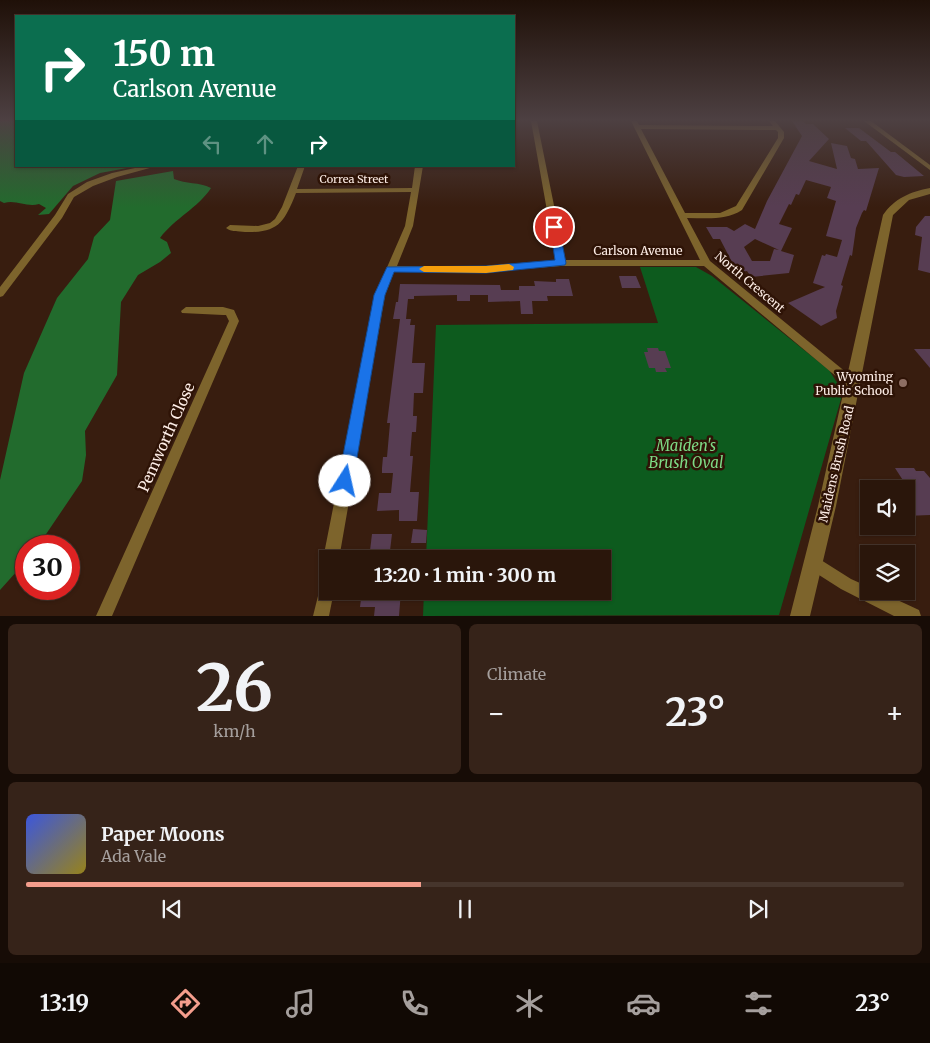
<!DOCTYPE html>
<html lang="en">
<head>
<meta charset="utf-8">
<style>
	:root { --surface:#2a160b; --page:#362319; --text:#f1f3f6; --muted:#a59f9d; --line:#46352c; --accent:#f49d8c }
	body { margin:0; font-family:Merriweather,serif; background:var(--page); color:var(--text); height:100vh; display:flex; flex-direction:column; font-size:19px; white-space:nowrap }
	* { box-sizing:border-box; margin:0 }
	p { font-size:16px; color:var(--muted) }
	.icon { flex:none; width:28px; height:28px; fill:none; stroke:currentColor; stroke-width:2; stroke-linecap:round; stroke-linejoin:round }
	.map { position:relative; height:616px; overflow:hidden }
	.side { display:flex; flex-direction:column; gap:8px; padding:8px; background:#170c06; flex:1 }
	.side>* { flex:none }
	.hud { position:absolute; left:15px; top:15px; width:500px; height:152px; border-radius:0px; box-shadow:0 1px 4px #0004,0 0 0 1px var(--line); background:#0b6e4f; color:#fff; overflow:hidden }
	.fabs { position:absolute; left:860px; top:480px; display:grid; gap:10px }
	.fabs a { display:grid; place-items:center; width:55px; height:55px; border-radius:0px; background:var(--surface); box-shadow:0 1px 4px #0004,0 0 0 1px var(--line); font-size:25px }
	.speed { position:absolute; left:15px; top:535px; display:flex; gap:10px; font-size:25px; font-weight:700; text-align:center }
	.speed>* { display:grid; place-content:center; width:65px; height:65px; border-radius:50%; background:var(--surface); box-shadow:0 1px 4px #0004,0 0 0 1px var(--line); line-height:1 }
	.speed .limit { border:8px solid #d22; background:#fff; color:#111 }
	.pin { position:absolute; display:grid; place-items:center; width:42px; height:42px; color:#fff; margin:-21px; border:2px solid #fff; border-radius:50%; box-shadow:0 1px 5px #0007 }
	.me { position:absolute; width:55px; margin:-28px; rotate:10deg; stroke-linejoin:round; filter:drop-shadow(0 0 4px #0008) }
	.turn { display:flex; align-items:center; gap:18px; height:105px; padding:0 15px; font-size:22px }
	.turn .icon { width:65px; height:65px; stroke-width:2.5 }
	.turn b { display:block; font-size:35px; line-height:42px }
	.lanes { display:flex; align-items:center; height:48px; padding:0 15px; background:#0003; justify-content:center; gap:25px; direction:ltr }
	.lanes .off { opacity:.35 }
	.big { font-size:38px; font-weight:700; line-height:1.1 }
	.side .widget { flex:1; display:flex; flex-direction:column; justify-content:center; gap:8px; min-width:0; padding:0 18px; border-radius:8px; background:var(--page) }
	.side .dial { align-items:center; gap:0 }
	.dial b { font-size:65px; line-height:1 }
	.song { display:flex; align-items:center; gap:15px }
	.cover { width:60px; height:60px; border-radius:8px; background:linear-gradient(135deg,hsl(230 70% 55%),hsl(50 70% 35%)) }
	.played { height:5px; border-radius:2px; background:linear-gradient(90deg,var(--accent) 45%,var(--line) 45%) }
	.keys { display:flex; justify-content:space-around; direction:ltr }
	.heat { display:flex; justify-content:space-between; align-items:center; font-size:28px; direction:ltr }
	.side .tiles { flex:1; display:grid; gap:8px; grid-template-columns:1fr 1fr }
	.widget:last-child { grid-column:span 2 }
	.trip { position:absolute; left:319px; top:550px; width:292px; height:50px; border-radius:0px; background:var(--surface); box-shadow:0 1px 4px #0004,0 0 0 1px var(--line); font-weight:700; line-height:50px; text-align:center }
	.tabs { display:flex; height:80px; justify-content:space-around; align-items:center; background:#110904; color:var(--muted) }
	.tabs .icon { width:35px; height:35px }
	.tabs .active { color:var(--accent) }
	.tabs b { font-size:22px; color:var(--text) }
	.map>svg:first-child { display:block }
	.green { fill:#0d5b1e }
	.forest { fill:#226b2d }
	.building { fill:#573d52; fill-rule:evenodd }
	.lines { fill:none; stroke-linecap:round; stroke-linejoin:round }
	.minor { fill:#7d642c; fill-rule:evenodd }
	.tertiary { fill:#7d642c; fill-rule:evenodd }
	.route { fill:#1a73e8; stroke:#114b97 }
	.slow { fill:#f59e0b }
	.education-dot { fill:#8d6e63; stroke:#2e1306; stroke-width:2 }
	.labels { text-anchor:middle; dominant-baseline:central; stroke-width:5; stroke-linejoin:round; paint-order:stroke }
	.far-street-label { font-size:11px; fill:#fdede6; stroke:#2e1306 }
	.street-label { font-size:12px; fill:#fdede6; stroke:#2e1306 }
	.poi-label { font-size:12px; fill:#fdede6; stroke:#2e1306; text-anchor:end }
	.near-street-label { font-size:15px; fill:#fdede6; stroke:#2e1306 }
	.near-park-label { font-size:15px; font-style:italic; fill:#7dda85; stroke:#2e1306 }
</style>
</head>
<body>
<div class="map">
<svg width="930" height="616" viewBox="0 0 930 616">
	<rect width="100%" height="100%" fill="#381d0f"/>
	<!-- green -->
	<polygon class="green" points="640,267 696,267 712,276 829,370 843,392 779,615 423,616 424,591 602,591 602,559 426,559 436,325 658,323"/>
	<!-- forest -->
	<g class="forest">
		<path d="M0,121h16v45h122l-38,7 -27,13 -24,28 -11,1 8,-7 -7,-4c-12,4 -23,-5 -35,-1l-4,-2z"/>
		<path d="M173,171l1,8c12,5 25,3 37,9 -13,20 -36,30 -51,50l7,4 4,11 -11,9 -22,13 -17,27 -4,73 -32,56 1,24 -4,26 -44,65h-12v15l-26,29v-110l24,-107 33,-75 31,-39 6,-22 16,-17 6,-39z"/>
	</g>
	<!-- building -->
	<g class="building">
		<path d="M792,121h11l3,3h7l16,15 -20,22 28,8 -6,-26 16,3 4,12 4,1 3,10 21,-1 -13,43 -2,-1 -2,3 -6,15 -4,28 -2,-1 -9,30 2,1 -7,25 1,7 -16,8 -33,-23 37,-16 -12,-4 9,-28 3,1 1,-2 11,3 5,-17 -16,-4 10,-35 -9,-3 4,-11 -25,-7 -7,15 -3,-1 -5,11 -2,-1 -10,20 13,4 -11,23 13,4 -5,18 -38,4 -4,-6 -6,1 -9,-10 -12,-23h-7l-7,-12h21l7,4 11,-7 10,5 12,-28 35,-65zM755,239l24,11 -5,-1 -4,12h-18l-8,-14z"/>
		<polygon points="845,128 859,128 891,152 895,152 924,176 904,177 896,175 866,141 861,141"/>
		<polygon points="925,216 930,216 930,273 918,270 922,237 915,235 916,227"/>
		<polygon points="619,276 636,276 641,288 622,288"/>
		<polygon points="556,279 569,279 573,296 547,296 548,301 532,301 533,314 521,314 520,301 488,302 488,295 470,295 470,301 457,301 457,295 414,296 414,299 408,299 406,319 405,319 411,319 410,325 415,325 412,363 425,363 423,393 414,393 413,416 417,416 416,432 412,432 410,456 413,456 410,492 419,492 417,521 399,521 399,510 377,511 379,493 391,493 393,473 382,473 382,468 383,457 387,457 390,423 387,423 400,319 393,319 396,302 398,302 400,284 500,285 501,290 519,290 519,286 535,286 534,281 556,282"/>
		<polygon points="647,348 658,348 659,351 665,351 671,368 665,368 667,372 656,372 655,368 649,368 644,352 648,352"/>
		<polygon points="914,349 930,349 930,368"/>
		<polygon points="895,468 914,468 916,471 924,471 930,478 930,515 906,516 906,485"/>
		<polygon points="413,529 427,530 426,543 411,543"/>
		<polygon points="372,534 392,534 389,559 369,559"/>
		<polygon points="362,591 401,591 399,616 374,616 375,607 360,607"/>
	</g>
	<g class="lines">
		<!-- minor -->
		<g class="minor">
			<path d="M531,121h6l28,139h135l-69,-139h6l2,4 134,1 -4,-5h6l9,11v6l-42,72c-17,11 -36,8 -55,8l23,43 148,121 2,3 -2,3 -4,2 -4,-2 -146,-122h-143l-75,6h-92l-9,23 -46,264h-11v6l-2,-1 -3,-5 52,-264 30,-69 6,-34 -115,1c-12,30 -18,40 -51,39 -7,-1 -14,0 -19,-4l4,-3 28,1 12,-3 5,-4 7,-12 16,-41h7l-8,23 115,-1 3,-22h8l-10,60 -16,40h89l70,-5zM641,129l135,1 2,2v6l-42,68 -16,7h-35z"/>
			<polygon points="864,121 871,121 930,165 930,170"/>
			<polygon points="144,166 157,166 117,177 93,186 74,197 62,218 3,296 0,297 0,287 55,215 68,194 87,182 112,173"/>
			<polygon points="186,307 223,307 234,310 239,321 112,616 96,616 229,321 226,315 223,315 182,313 181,311"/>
			<polygon points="813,555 851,579 869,587 869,591 878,591 919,610 921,616 894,616 841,589 808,568 805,563 808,558"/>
			<polygon points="328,573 328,591 334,591 329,616 313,616 323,576"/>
		</g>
		<!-- tertiary -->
		<path class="tertiary" d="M930,188v6l-21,6 -16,15 -57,291 -26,110h-20l28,-110 65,-291c12,-17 27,-23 47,-27z"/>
	</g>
	<!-- sky -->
	<linearGradient id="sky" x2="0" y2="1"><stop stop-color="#1f1008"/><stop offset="0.58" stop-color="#4d4042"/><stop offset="1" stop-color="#4d4042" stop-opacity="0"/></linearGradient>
	<rect width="930" height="207" fill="url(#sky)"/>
	<!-- route -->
	<polygon class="route" points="554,224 559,227 566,263 565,265 486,273 394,272 385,295 382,311 353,481 351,486 345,489 340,486 338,481 371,311 374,295 387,267 486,266 555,260 550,227"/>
	<!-- slow -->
	<polygon class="slow" points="509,264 514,267 513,270 486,273 424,272 419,269 424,266 486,266"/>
	<!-- markers -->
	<circle class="education-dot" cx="903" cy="383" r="5"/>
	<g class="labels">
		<!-- far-street labels -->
		<g class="far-street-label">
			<text x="354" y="179">Correa Street</text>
		</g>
		<!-- street labels -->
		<g class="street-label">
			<text x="638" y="250">Carlson Avenue</text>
			<text transform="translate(750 282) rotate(40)">North Crescent</text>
			<text transform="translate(836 464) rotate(-77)">Maidens Brush Road</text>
		</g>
		<!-- poi labels -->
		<g class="poi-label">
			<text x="893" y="376">Wyoming<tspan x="893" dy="14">Public School</tspan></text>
		</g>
		<!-- near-street labels -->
		<g class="near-street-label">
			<text transform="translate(166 437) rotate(-66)">Pemworth Close</text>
		</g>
		<!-- near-park labels -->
		<g class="near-park-label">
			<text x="686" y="445">Maiden's<tspan x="686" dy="17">Brush Oval</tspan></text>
		</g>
	</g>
</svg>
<div class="fabs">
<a><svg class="icon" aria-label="sound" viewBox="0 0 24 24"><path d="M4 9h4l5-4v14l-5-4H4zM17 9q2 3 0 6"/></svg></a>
<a><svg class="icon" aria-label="layers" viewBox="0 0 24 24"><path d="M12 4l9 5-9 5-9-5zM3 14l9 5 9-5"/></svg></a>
</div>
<div class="speed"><div class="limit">30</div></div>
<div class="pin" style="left:554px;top:227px;background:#d93025"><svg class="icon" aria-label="arrive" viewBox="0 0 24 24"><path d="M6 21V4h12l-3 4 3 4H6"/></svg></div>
<svg class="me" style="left:345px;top:481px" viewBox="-20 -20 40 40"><circle r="19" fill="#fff"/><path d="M0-13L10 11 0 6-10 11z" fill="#1a73e8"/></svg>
<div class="trip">13:20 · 1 min · 300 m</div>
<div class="hud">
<div class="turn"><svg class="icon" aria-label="right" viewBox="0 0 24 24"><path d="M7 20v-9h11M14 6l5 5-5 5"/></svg><div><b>150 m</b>Carlson Avenue</div></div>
<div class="lanes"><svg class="icon off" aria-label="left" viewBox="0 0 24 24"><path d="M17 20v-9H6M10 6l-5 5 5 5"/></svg><svg class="icon off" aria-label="ahead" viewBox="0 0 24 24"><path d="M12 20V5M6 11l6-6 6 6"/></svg><svg class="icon" aria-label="right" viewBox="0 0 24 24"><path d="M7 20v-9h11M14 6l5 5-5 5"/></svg></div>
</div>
</div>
<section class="side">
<div class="tiles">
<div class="widget dial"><b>26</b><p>km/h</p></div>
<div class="widget"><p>Climate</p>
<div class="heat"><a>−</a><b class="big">23°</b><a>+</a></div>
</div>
<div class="widget">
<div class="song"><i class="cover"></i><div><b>Paper Moons</b><p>Ada Vale</p></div></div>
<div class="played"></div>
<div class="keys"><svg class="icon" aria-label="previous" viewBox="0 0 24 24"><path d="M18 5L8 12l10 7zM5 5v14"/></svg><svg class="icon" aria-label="pause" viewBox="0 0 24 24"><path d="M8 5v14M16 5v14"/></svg><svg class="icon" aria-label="next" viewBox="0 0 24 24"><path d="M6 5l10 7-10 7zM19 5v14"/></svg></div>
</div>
</div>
</section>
<nav class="tabs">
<b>13:19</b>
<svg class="icon active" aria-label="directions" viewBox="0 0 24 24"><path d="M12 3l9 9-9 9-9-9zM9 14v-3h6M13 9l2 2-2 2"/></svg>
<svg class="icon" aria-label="music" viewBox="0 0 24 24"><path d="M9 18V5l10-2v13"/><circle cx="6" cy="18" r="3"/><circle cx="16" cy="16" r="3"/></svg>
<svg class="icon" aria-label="phone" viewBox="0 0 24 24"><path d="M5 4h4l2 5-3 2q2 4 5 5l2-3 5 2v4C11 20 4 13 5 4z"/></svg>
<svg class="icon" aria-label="climate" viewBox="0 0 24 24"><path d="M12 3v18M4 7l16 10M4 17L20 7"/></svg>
<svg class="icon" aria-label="car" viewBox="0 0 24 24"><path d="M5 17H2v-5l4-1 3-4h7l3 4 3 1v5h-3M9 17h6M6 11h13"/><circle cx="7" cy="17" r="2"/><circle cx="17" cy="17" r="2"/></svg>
<svg class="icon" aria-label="filters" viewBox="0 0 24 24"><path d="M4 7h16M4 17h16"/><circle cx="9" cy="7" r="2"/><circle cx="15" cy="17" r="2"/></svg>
<b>23°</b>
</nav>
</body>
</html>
